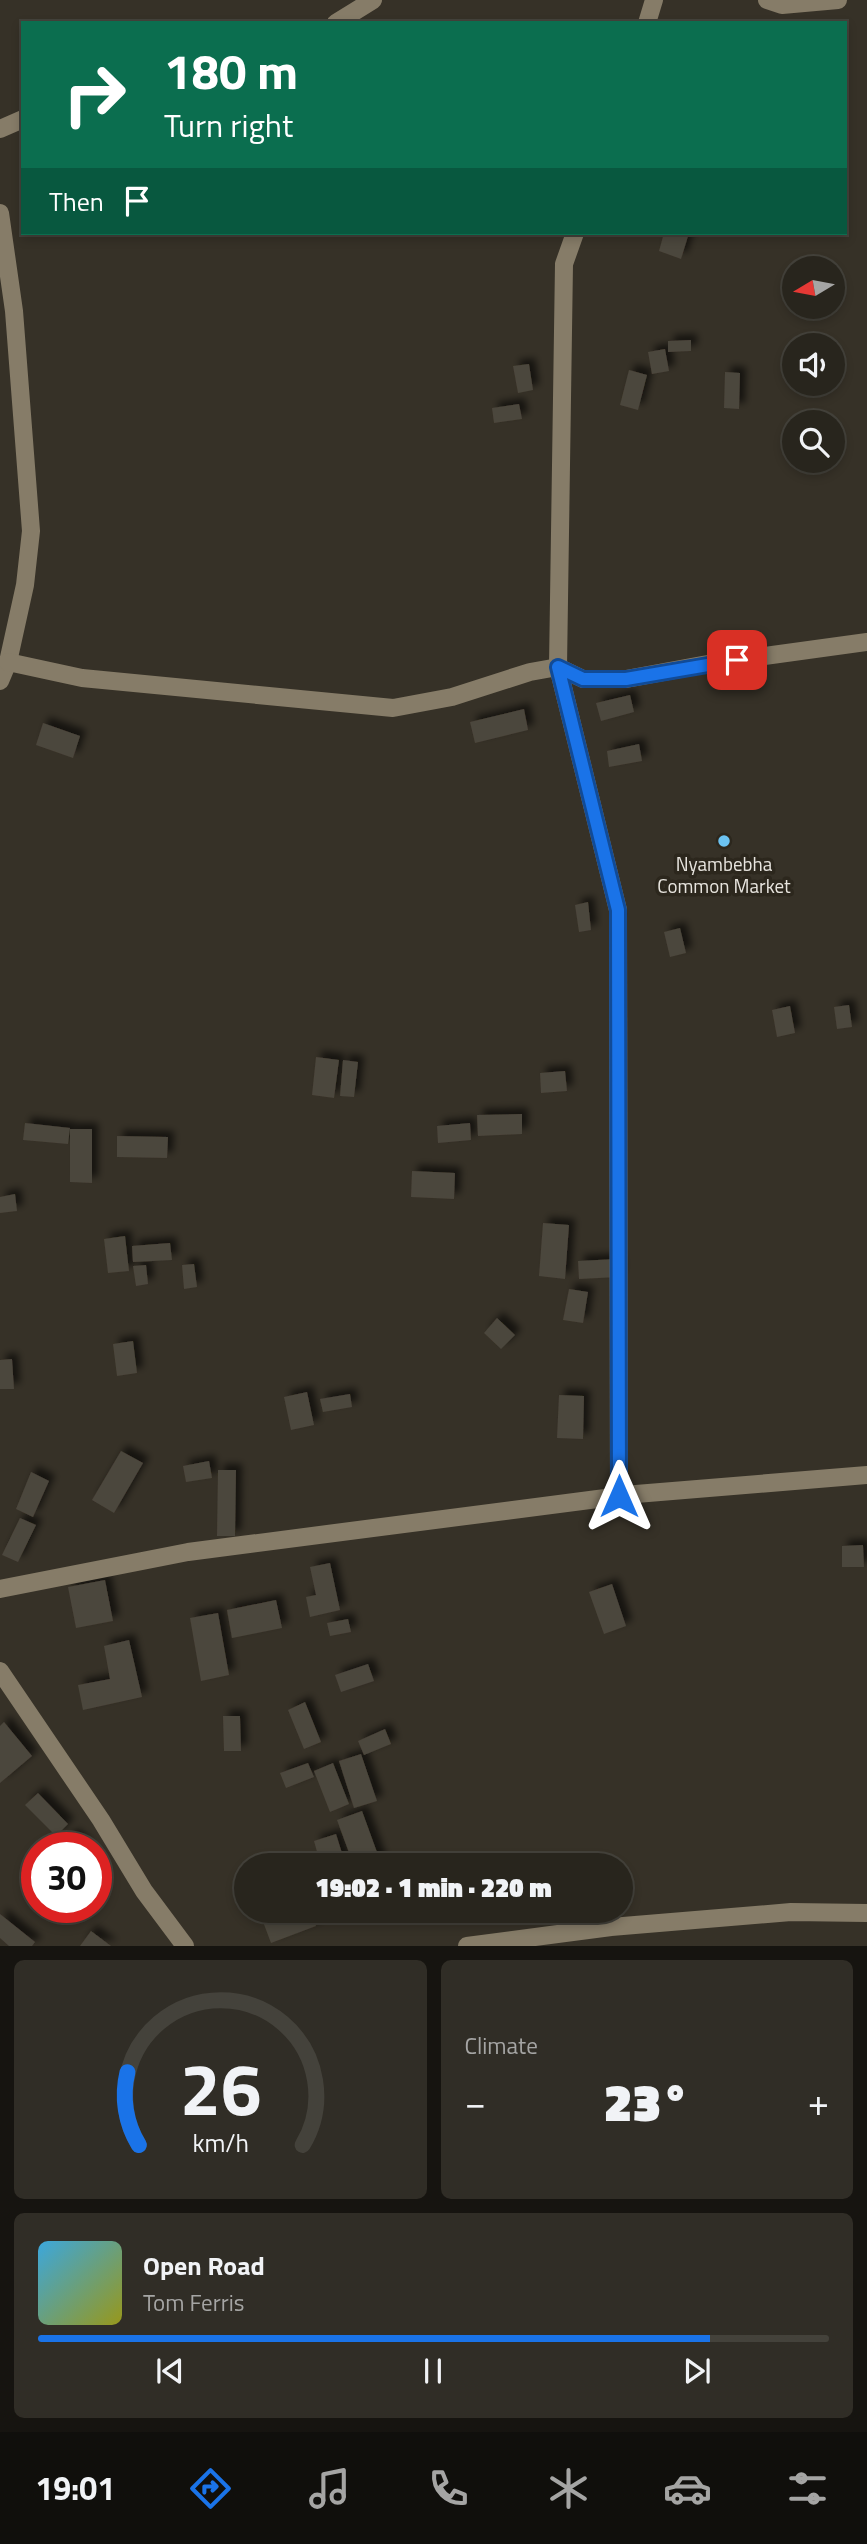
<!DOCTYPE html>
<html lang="en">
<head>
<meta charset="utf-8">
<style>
	:root { --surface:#28251d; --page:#302d26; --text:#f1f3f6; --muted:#a5a5a4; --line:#44423b; --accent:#1a73e8 }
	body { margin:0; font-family:"Titillium Web",sans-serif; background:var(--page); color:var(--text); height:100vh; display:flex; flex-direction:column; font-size:26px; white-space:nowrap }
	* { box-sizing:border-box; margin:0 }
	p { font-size:23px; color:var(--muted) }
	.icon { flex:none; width:38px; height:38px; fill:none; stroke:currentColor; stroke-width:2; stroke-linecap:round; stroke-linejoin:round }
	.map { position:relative; height:1946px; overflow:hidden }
	.panel { display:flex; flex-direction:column; gap:14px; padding:14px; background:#161410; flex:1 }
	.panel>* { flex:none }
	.banner { position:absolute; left:21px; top:21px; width:826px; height:214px; border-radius:0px; box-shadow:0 4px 10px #0003,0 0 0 2px var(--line); background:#0b6e4f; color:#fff; overflow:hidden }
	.needle { width:46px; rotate:260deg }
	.fabs { position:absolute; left:782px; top:256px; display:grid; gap:14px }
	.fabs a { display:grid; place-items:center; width:63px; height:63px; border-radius:50%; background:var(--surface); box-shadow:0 4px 10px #0003,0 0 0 2px var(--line); font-size:35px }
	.speed { position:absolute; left:21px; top:1832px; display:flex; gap:14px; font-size:35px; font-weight:700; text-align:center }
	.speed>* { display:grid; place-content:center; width:91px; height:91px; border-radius:50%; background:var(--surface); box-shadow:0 4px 10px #0003,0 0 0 2px var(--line); line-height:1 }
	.speed .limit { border:10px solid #d22; background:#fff; color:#111 }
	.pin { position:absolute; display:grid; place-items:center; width:60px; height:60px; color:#fff; margin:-30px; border-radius:14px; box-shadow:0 4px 10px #0006 }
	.me { position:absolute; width:77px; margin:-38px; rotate:0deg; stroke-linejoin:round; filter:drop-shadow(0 0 5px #0008) }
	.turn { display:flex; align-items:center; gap:24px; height:147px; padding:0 28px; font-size:32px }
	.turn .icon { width:91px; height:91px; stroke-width:2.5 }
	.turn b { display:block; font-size:49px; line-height:60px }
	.then { display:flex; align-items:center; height:66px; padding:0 28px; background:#0003; gap:14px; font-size:26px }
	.big { font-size:52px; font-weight:800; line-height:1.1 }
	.panel .widget { flex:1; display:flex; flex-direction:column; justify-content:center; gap:10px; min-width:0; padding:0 24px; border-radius:10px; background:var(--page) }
	.panel .dial { align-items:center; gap:0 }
	.dial svg { height:182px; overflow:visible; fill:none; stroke:var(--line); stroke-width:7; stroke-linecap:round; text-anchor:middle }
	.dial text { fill:var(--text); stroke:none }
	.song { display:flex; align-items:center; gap:21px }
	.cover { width:84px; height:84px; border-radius:10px; background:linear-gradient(135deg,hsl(200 70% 55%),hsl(60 70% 35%)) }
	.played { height:7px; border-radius:4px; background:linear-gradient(90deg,var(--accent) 85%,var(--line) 85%) }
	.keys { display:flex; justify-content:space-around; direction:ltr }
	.heat { display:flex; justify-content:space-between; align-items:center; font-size:38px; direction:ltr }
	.panel .tiles { flex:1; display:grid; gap:14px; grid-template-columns:1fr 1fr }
	.widget:last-child { grid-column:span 2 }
	.trip { position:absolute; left:234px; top:1853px; width:399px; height:70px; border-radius:35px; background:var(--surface); box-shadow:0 4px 10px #0003,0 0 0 2px var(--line); font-weight:800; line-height:70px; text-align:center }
	.tab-bar { display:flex; height:112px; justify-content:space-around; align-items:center; background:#100f0c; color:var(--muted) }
	.tab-bar .icon { width:49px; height:49px }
	.tab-bar .active { color:var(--accent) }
	.tab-bar b { font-size:32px; color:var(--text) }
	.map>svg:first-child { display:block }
	.building { fill:#4c463c; filter:url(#shadow) }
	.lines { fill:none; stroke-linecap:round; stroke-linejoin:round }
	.minor { stroke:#867c68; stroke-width:18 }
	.route-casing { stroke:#114b97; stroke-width:18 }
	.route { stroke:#1a73e8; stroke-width:12 }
	.poi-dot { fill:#6cc3f2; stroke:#2c271d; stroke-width:2.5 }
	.labels { text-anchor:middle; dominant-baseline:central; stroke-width:7; stroke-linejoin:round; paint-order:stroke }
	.poi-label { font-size:19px; fill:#e8e5df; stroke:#2c271d }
</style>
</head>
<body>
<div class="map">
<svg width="867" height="1946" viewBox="0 0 867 1946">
	<defs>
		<filter id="shadow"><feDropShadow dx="6" dy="-6" stdDeviation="3.5" flood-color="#0009"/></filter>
	</defs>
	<rect width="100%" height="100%" fill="#363127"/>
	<!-- building -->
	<g class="building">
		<polygon points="664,233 689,233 681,259 659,251"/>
		<polygon points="691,340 691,351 668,352 668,341"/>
		<polygon points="665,349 669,371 652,374 648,352"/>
		<polygon points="529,364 533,390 518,393 513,366"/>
		<polygon points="629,370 647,375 638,410 620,405"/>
		<polygon points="725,372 740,373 739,409 724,408"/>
		<polygon points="519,404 522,419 494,423 492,408"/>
		<polygon points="630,695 634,712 601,721 596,703"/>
		<polygon points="524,709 528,730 475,743 470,722"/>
		<polygon points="43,723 80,736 73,758 36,745"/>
		<polygon points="639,744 642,761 609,767 607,751"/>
		<polygon points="588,902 591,930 579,932 575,905"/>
		<polygon points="680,928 686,953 670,957 664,932"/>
		<polygon points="849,1005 852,1027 837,1029 834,1007"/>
		<polygon points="790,1006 795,1033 777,1037 772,1010"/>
		<polygon points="316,1057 339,1060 334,1098 312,1095"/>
		<polygon points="343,1060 358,1062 354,1097 340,1096"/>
		<polygon points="565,1071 567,1091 541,1093 540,1073"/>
		<polygon points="522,1114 522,1134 478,1136 477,1115"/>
		<polygon points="25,1123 70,1128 68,1144 23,1140"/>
		<polygon points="470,1123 471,1140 438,1143 437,1126"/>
		<polygon points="70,1129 92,1129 92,1183 70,1182"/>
		<polygon points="117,1136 168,1137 167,1158 117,1157"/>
		<polygon points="412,1171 455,1173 454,1199 411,1197"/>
		<polygon points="15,1194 17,1211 0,1213 0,1197"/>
		<polygon points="543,1223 569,1225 565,1279 539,1276"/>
		<polygon points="125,1236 129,1271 108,1273 104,1239"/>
		<polygon points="170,1243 172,1260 133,1262 132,1246"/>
		<polygon points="617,1259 618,1277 579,1279 578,1261"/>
		<polygon points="194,1264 197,1287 184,1289 182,1265"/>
		<polygon points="146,1265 148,1284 136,1286 133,1266"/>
		<polygon points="569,1289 588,1292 583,1323 563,1320"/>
		<polygon points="497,1318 515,1335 501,1349 484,1333"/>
		<polygon points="133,1341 137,1373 117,1376 113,1344"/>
		<polygon points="12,1359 14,1389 0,1389 0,1360"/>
		<polygon points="307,1392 314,1425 291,1430 284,1397"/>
		<polygon points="350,1394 352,1407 323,1412 320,1399"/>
		<polygon points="559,1395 584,1396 583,1439 557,1438"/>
		<polygon points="121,1451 143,1463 114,1513 92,1500"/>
		<polygon points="209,1461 212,1478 186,1482 183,1466"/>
		<polygon points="218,1470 236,1470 235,1536 217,1536"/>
		<polygon points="31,1472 49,1481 33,1517 16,1509"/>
		<polygon points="20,1518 36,1525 18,1562 2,1555"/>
		<polygon points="863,1545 864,1567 842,1567 842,1546"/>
		<polygon points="330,1563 340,1610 310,1617 306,1597 316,1595 310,1567"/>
		<polygon points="105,1580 113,1621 76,1628 68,1587"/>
		<polygon points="612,1584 626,1626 604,1634 589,1592"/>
		<polygon points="276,1600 282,1628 232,1638 227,1610"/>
		<polygon points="218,1613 229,1675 201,1681 190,1618"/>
		<polygon points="348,1619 351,1632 330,1636 327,1623"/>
		<polygon points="129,1640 142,1697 83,1710 78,1685 110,1679 104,1646"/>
		<polygon points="368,1664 374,1681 341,1692 335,1675"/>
		<polygon points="305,1702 321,1742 304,1749 288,1710"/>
		<polygon points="223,1716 240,1716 241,1751 224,1751"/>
		<polygon points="4,1722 32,1756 0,1783 0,1726"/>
		<polygon points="385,1729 391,1744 364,1755 358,1741"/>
		<polygon points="361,1754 377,1801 354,1808 339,1761"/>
		<polygon points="308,1763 314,1777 286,1788 280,1773"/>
		<polygon points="333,1763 349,1804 330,1812 314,1771"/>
		<polygon points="38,1793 68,1824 56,1836 25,1805"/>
		<polygon points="362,1811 382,1866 354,1866 337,1820"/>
		<polygon points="72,1834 86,1846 84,1848 60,1848"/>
		<polygon points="336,1834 346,1866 321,1866 314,1841"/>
		<polygon points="285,1911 311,1911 316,1926 271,1943 262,1919"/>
		<polygon points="0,1914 35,1942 32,1946 9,1946 0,1938"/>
		<polygon points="91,1931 111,1946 80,1946"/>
	</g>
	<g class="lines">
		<!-- minor -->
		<g class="minor">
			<polyline points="767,0 782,5 838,0"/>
			<polyline points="336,23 373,0"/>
			<polyline points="647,23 654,0"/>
			<polyline points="0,129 23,119"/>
			<polyline points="0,213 14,311 31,531 25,585 8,662 0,681"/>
			<polyline points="575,233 564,264 558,667 618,910 619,1496"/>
			<polyline points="8,662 82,678 393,708 452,697 530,672 558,667 583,679 626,679 713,663 867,642"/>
			<polyline points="0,1589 188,1552 636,1494 867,1475"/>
			<polyline points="0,1671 101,1820 144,1891 185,1946"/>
			<polyline points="467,1946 611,1927 791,1912 867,1913"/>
		</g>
	</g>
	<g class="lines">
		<!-- route casing -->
		<g class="route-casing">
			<polyline id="route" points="619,1496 618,910 558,667 583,679 626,679 737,660"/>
		</g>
		<!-- route -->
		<use href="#route" class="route"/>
	</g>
	<!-- markers -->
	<circle class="poi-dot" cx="724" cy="841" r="7"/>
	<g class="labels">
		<!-- poi labels -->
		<g class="poi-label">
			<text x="724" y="863">Nyambebha<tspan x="724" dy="22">Common Market</tspan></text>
		</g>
	</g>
</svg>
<div class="fabs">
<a><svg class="needle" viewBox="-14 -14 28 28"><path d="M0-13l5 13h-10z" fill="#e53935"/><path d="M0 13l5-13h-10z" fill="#a5a5a4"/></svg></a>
<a><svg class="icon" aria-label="sound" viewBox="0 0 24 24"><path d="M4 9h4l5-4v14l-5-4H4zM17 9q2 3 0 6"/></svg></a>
<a><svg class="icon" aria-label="search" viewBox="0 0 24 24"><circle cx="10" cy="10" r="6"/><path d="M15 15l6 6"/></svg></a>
</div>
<div class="speed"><div class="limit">30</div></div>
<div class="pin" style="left:737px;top:660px;background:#d93025"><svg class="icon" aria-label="arrive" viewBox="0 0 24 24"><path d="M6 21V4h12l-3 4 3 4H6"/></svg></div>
<svg class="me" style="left:619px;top:1496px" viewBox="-20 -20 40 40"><path d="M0-17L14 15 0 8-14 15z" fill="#1a73e8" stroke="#fff" stroke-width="4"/></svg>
<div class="trip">19:02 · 1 min · 220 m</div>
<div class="banner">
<div class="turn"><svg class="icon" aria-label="right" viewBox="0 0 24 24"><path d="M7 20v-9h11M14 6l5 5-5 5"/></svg><div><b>180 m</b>Turn right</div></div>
<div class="then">Then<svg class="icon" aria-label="arrive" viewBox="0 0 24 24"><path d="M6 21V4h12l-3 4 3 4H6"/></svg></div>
</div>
</div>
<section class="panel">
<div class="tiles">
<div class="widget dial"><svg viewBox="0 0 100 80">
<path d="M14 69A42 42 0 1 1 86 69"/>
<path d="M14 69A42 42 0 0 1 9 37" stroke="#1a73e8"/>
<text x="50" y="56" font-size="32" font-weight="700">26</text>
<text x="50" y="72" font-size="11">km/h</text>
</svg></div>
<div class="widget"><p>Climate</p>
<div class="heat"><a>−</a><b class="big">23°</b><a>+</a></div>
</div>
<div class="widget">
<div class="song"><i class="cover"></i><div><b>Open Road</b><p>Tom Ferris</p></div></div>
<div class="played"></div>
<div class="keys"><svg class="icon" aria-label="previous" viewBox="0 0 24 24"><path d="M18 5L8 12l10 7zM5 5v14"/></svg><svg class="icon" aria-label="pause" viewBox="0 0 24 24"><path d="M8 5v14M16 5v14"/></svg><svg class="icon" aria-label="next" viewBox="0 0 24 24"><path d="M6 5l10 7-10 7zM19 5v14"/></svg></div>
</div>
</div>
</section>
<nav class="tab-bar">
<b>19:01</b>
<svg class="icon active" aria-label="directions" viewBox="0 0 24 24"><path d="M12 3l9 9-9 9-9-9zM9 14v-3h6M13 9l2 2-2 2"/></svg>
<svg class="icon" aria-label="music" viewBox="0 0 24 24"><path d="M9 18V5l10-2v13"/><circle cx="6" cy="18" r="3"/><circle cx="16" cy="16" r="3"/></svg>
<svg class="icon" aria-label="phone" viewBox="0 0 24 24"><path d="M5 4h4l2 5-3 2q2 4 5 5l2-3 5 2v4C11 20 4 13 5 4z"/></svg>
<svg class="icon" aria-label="climate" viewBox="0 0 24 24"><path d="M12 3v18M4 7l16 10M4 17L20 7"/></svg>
<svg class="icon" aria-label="car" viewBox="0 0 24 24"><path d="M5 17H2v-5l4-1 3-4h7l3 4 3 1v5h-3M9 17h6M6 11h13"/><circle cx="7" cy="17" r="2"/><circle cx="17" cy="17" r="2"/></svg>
<svg class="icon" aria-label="filters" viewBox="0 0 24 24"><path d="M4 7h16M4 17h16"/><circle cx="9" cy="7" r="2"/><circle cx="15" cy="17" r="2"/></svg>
</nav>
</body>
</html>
